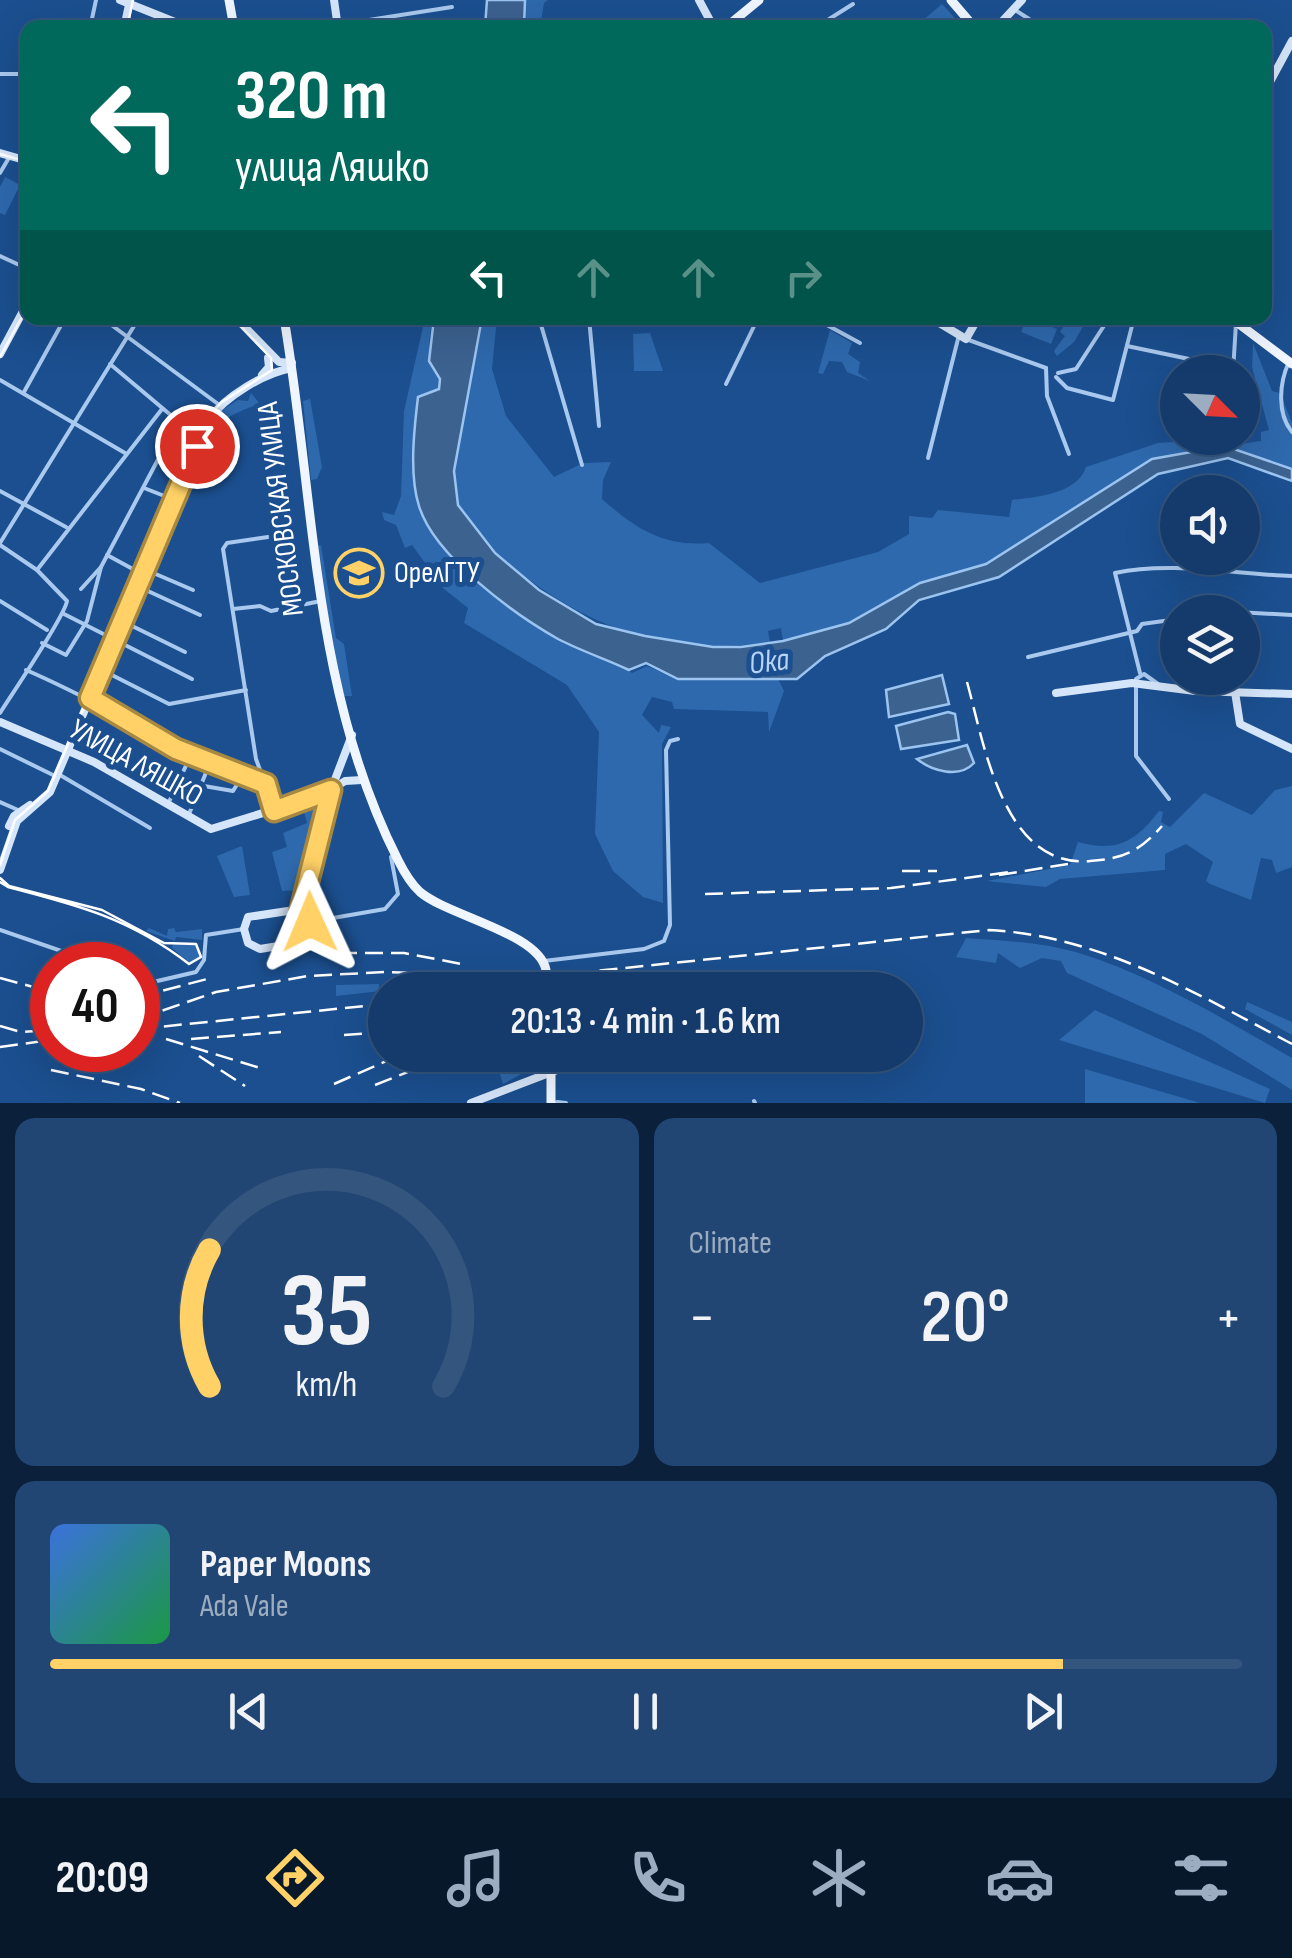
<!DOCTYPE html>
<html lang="en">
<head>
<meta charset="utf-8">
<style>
	:root { --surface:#143b6b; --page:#214673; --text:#f1f3f6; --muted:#9dadc1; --line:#33557e; --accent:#ffd166 }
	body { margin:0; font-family:"Sofia Sans Condensed",sans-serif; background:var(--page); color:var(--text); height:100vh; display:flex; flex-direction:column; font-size:38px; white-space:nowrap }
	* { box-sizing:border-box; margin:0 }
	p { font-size:32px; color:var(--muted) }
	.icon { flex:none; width:55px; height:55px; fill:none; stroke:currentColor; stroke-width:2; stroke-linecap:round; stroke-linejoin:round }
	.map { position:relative; height:1103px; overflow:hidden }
	.sheet { display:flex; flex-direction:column; gap:15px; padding:15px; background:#0b203b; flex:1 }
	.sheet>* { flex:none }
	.guide { position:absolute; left:20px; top:20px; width:1252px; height:305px; border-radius:20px; box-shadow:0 10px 40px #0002,0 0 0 2px var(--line); background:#00695c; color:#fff; overflow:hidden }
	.needle { width:65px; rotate:114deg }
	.tools { position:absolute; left:1160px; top:355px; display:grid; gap:20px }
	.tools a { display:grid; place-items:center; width:100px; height:100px; border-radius:50%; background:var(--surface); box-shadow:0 10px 40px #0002,0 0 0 2px var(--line); font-size:50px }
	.speed { position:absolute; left:30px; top:942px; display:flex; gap:20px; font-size:50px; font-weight:700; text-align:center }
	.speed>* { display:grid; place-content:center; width:130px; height:130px; border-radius:50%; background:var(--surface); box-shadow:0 10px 40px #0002,0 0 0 2px var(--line); line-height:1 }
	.speed .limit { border:15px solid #d22; background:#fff; color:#111 }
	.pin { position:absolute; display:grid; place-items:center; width:85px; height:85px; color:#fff; margin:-42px; border:5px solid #fff; border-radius:50%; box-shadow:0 2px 10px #0007 }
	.me { position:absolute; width:110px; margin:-55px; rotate:359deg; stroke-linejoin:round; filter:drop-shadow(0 0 8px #0008) }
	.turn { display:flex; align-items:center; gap:35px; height:210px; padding:0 50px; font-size:45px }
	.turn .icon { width:130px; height:130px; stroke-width:2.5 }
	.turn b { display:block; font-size:70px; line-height:85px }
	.lanes { display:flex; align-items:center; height:95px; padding:0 50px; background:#0003; justify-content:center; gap:50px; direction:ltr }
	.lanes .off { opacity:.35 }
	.big { font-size:75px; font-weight:600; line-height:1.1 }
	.sheet .card { flex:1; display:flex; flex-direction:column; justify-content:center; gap:15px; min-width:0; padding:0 35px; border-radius:20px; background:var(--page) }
	.sheet .dial { align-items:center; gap:0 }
	.dial svg { height:260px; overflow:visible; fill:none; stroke:var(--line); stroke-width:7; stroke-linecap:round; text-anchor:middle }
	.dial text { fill:var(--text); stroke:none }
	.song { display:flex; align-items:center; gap:30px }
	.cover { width:120px; height:120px; border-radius:15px; background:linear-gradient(135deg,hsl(220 70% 55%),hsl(140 70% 35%)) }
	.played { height:10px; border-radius:5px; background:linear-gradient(90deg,var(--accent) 85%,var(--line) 85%) }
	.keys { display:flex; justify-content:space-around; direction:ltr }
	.heat { display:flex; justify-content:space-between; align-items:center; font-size:55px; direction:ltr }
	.sheet .tiles { flex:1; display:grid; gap:15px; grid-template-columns:1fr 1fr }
	.card:last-child { grid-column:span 2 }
	.trip { position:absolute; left:368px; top:972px; width:555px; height:100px; border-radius:50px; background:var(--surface); box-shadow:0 10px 40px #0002,0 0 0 2px var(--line); font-weight:600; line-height:100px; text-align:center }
	.menu { display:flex; height:160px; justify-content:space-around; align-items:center; background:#08182b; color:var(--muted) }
	.menu .icon { width:70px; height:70px }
	.menu .selected { color:var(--accent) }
	.menu b { font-size:45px; color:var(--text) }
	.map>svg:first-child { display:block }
	.green { fill:#2e69ad }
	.water { fill:#3c6290; stroke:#9cc4f0; stroke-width:2.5 }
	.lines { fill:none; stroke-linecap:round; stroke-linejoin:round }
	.primary-tunnel { stroke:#3d69a0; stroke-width:9; stroke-dasharray:9 4.5; stroke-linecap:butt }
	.street { stroke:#a9c9ee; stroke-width:4 }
	.secondary { stroke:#d6e6fa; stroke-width:8 }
	.primary { stroke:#f0f6ff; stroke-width:9 }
	.tram { stroke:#fff; stroke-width:2.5 }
	.rail { stroke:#fff; stroke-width:2.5; stroke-dasharray:18 8; stroke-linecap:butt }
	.route-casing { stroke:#a68842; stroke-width:25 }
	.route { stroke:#ffd166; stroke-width:18 }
	.labels { text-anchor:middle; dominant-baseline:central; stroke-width:10; stroke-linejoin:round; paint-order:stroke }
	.street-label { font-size:30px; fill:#fff; stroke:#1b4f8f }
	.poi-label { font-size:30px; fill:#fff; stroke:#1b4f8f; text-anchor:start }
	.water-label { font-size:32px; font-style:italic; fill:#b5d3f5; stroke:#1b4f8f }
</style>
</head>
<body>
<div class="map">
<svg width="1292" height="1103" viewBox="0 0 1292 1103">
	<rect width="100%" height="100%" fill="#1b4f8f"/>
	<!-- green -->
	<g class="green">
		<polygon points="525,0 548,0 544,3 540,27 526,27"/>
		<polygon points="942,4 963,27 915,27"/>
		<polygon points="5,177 20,185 5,215 0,213 0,187"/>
		<path d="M425,318h8c-4,19 -8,45 7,61l-1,10 -21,9 1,107 213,168 15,-7 31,13 99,-2 7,14 -15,41 -1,-20 -94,-3 -2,-7 -20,-5 -10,18 17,18 2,-8 10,2 -9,17 1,159 -20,-6 -30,-26 -18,-37 4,-102 -32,-47 -103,-62 4,-15 -24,-19 -32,-44 -7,3 -9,-23 -12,-5 -2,-8 12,3 7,-19 3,-85z"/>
		<path d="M483,318h14l-5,51 14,47 48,61 29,-14 28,-1 -8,18 -1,19c33,29 61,48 107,44l51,40 118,-31 31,-18v-18l23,2 6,-8 71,7 3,-17c25,-3 65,-6 74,-33l72,-24 74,-5 2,7 27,-4v-9l8,-2 -17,-63 1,-24 19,48 8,2 12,30v46l-67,-23 -73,12 -166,107 -66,18 -71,40 -66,18 -2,-13 -13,3 2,11c-105,16 -188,-16 -267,-83 -20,-17 -44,-41 -48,-68 -6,-43 22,-126 28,-173z"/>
		<polygon points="1027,318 1057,329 1051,344 1021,332"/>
		<polygon points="1069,318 1088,318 1074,342 1057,356 1054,351 1065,336 1060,332"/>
		<polygon points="830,330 852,343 848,354 860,362 858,373 870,381 847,372 842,362 829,361 823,374 818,373"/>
		<polygon points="650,333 663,371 634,371 633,334"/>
		<path d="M251,393l9,11c-24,8 -55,19 -51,53l-6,-9 18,-37 17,-11 10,1z"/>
		<polygon points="310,399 322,467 317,479 311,480 303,401"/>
		<polygon points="321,545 336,638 344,644 352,696 342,696 315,546"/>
		<path d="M1292,786v81l-16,6 -4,-13 -11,-2 -10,42 -41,-16 -4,-3 7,-19 -27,-18 -21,10v16l-105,9 -14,8 -59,-6 83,-16 8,-23c39,11 58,-1 81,-31l4,1 -2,10 9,5 34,-34 48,22 23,-25z"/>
		<polygon points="320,799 321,813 301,890 282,891 272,852 287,847 283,833 307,823 302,805"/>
		<polygon points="242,846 250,895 234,897 217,856"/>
		<polygon points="149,928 167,936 168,929 174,928 176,932 202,929 202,940 176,937 175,941 146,931"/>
		<path d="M966,938c38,3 78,4 116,16 73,23 143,66 210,104v32l-90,-56 -135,-61 -6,-12 -19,-3 -22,10 -22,-15 -2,10 -40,-6z"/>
		<polygon points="173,944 194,944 201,957 190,963 172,948"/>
		<polygon points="379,984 379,989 390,990 336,996 336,985"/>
		<polygon points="1247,1002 1292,1022 1292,1035 1245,1009"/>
		<polygon points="1095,1010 1270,1089 1265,1103 1059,1040"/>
		<polygon points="511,1055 540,1055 541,1063 503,1084 497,1065"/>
		<polygon points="1085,1069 1200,1103 1085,1103"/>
	</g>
	<!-- water -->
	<g class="water">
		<polygon points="487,0 525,0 524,27 485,27"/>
		<path d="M434,318h48l-28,153 4,34 37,48 44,37 57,34 49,12 68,11h28l42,-6 66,-18 71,-40 66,-19 166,-105 73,-13 67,23v12l-64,-23 -70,16 -159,103 -80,23 -33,29 -61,27 -28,23h-119l-32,-16 -17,7c-23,-11 -48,-19 -71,-31 -44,-25 -124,-83 -139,-133 -10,-31 -5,-76 -1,-109l21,-8 1,-10 -11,-18z"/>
		<polygon points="942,675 949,704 889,717 886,690"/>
		<polygon points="948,712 955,714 959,740 901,749 896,726"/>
		<path d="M967,745l7,18c-15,16 -42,8 -57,-4z"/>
	</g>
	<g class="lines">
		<!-- primary-tunnel -->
		<polyline class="primary-tunnel" points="546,970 548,990"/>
		<!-- street -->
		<g class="street">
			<polyline points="1015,10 1043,28"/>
			<polyline points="337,25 452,7"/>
			<polyline points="90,28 96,0"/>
			<polyline points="815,28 853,4"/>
			<polyline points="0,74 28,74"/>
			<polyline points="0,173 10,156"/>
			<polyline points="0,256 28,269"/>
			<polyline points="102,318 218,404"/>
			<polyline points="539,318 582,465"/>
			<polyline points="589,318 599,426"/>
			<polyline points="814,318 860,343"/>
			<polyline points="966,339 1046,368"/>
			<polyline points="1127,346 1232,368"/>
			<path d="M1289,362c-10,21 -12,52 3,70"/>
			<polyline points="110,364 173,417 179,428"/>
			<polyline points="1046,368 1047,396 1069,454"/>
			<polyline points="1233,372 1236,323"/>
			<polyline points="1058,373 1076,369 1109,318"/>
			<polyline points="1056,377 1067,388 1113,400 1134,318"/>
			<polyline points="0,380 125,453"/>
			<polyline points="726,384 758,318"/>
			<polyline points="24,392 65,318"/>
			<polyline points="928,458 959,335"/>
			<polyline points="144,488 172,499"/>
			<polyline points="0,491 66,527"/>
			<polyline points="268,537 227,543 223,549 256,759 275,811"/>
			<polyline points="0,543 139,318"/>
			<polyline points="107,555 142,574"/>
			<polyline points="144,569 193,590"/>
			<polyline points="37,570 162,409"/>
			<polyline points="137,586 200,615"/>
			<polyline points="81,589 101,567 171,435 201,417 208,420"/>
			<polyline points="0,601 47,630"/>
			<polyline points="233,609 260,606 271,611 316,602"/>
			<polyline points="1237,612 1292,615"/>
			<polyline points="64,614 192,679"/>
			<polyline points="122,621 185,652"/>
			<polyline points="42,643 66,655 87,621 101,567"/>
			<polyline points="1028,657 1137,631 1142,624 1178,619"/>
			<path d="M26,670c82,35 155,84 239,113"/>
			<polyline points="102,670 169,704 246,690"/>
			<path d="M1140,673l-25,-100c56,-12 119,1 177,3"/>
			<polyline points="1233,678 1235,692"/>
			<polyline points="1158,684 1144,674 1136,679 1136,756 1169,799"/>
			<path d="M0,713c12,-19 65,-97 67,-112l-30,-31 -37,-25"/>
			<polyline points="0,749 53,775"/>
			<polyline points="60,775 150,828"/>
			<polyline points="204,786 233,791 243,775"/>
			<polyline points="0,802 18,810"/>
			<polyline points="168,804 191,755"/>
			<polyline points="189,814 210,763"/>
			<polyline points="310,922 385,909 398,894 391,857"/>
			<polyline points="0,930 102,965"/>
			<polyline points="544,961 644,949 664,941 670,925 666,750 670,741 678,739"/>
			<polyline points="138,978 153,982 196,972 204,960 206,935 244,929"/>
			<polyline points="754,1101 755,1103"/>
			<polyline points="557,1102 566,1103"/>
		</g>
		<!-- secondary -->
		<g class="secondary">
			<polyline points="120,0 190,28"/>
			<polyline points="334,0 338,28"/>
			<polyline points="699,0 714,28"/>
			<polyline points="124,28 130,0"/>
			<polyline points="322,28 337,25"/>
			<polyline points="996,28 1022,0"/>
			<polyline points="1265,91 1292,41"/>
			<polyline points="0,153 28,161"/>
			<polyline points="236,318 279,362 292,363"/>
			<polyline points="931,318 966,339 978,318"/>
			<polyline points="0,354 28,302"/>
			<polyline points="262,375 269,367 268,358"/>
			<polyline points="1235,692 1240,724 1292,749"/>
			<polyline points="1056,693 1132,683 1195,691 1292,694"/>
			<polyline points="0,722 94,762 211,829 325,794 345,781 362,780"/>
			<polyline points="9,826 14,816 30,805"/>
			<path d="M0,870l17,-49 33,-29 158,-372c18,-24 56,-47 84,-52"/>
			<polyline points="301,909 331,790 352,735"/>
			<polygon points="301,909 310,922 303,942 260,949 248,943 244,929 248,917"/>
			<polyline points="471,1103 557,1070"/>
		</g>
		<!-- primary -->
		<g class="primary">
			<polyline points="229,0 234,28"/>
			<polyline points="951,0 975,28"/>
			<polyline points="725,28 759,0"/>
			<path d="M284,318c31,182 28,373 114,542 6,12 12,23 22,32 28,24 119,41 126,78"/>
			<polyline points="1231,318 1292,364"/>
			<polyline points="551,1055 551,1103"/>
		</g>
		<!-- tram -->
		<g class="tram">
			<polyline points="127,28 133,0"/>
			<polyline points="0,154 28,162"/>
			<polyline points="0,357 28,306"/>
			<polyline points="0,865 15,820 48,791 207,418 222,402 272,370 271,358 233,318"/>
			<path d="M0,878l9,8 93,24 62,33 32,1 5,13 -12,7c-58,-45 -111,-59 -181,-77l-8,-5"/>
		</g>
		<!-- rail -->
		<g class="rail">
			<path d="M967,682c17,61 36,187 123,179 33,-2 50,-10 72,-35"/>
			<polyline points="902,871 937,871"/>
			<polyline points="999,875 1068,864"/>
			<polyline points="705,894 891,888 1010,872"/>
			<polyline points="339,953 404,953 467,965"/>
			<polyline points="0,978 52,992"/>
			<polyline points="138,997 211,978"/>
			<path d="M138,1019l78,-27 92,-16 78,-4 152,5 451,-47c112,6 206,63 303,114"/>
			<polyline points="0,1026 21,1032 52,1030"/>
			<polyline points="138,1029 385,1004"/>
			<polyline points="344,1035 385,1032"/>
			<polyline points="166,1039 260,1068"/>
			<polyline points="191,1039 281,1032"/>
			<polyline points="0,1047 43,1041"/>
			<polyline points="199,1056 245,1086"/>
			<polyline points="51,1070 141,1089 180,1103"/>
			<polyline points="334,1084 400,1055"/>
			<polyline points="375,1085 423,1066"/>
		</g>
	</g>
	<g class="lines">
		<!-- route casing -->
		<g class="route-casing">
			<polyline id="route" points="197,446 90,698 176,749 266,784 274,811 331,790 301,909 310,922"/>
		</g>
		<!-- route -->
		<use href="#route" class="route"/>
	</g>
	<!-- icons -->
	<defs>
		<g id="university-ring" transform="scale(2.5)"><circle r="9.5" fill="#1b4f8f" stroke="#ffd166" stroke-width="1.5"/><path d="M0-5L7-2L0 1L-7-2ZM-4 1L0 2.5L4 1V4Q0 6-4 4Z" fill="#ffd166"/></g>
	</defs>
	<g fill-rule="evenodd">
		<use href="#university-ring" x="359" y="573"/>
	</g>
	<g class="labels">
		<!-- street labels -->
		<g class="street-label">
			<text transform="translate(281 509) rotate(-97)">МОСКОВСКАЯ УЛИЦА</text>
			<text transform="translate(136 763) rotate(29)">УЛИЦА ЛЯШКО</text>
		</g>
		<!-- poi labels -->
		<g class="poi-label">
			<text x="394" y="573">ОрелГТУ</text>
		</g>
		<!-- water labels -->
		<g class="water-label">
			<text transform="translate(769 662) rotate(-7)">Ока</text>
		</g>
	</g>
</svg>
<div class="tools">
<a><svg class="needle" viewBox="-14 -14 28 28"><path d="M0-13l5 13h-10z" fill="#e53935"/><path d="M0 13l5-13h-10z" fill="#9dadc1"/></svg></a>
<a><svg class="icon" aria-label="sound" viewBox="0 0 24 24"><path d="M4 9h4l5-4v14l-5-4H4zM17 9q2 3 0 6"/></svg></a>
<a><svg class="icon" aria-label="layers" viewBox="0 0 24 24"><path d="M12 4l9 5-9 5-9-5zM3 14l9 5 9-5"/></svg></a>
</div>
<div class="speed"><div class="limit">40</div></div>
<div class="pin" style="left:197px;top:446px;background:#d93025"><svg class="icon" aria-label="arrive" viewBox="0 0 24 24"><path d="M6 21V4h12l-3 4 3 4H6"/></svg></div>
<svg class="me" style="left:310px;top:922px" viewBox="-20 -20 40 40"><path d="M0-17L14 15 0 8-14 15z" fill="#ffd166" stroke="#fff" stroke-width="4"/></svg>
<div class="trip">20:13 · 4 min · 1.6 km</div>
<div class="guide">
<div class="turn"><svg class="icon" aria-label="left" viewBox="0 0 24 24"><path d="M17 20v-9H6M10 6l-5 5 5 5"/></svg><div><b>320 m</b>улица Ляшко</div></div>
<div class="lanes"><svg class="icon" aria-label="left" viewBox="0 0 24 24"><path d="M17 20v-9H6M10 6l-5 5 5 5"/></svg><svg class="icon off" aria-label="ahead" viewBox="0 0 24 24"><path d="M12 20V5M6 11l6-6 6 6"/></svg><svg class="icon off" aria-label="ahead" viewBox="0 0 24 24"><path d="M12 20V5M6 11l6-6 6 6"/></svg><svg class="icon off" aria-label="right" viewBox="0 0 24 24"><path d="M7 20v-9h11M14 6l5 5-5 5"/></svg></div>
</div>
</div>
<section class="sheet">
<div class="tiles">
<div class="card dial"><svg viewBox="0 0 100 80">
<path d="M14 69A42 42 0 1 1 86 69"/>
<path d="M14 69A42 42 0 0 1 14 27" stroke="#ffd166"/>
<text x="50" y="56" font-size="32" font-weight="700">35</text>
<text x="50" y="72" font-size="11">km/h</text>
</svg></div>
<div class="card"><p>Climate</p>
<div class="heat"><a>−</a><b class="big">20°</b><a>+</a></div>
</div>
<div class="card">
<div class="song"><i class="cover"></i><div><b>Paper Moons</b><p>Ada Vale</p></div></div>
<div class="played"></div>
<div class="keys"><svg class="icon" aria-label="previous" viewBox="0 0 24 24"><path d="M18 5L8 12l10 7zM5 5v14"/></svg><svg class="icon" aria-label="pause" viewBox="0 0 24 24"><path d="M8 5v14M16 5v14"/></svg><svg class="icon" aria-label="next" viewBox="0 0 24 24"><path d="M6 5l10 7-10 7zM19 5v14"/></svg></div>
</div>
</div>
</section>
<nav class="menu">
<b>20:09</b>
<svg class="icon selected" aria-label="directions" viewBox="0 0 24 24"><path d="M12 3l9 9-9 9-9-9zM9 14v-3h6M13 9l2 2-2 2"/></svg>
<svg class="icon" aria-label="music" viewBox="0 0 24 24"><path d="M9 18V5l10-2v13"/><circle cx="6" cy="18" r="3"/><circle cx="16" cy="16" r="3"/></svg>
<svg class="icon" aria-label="phone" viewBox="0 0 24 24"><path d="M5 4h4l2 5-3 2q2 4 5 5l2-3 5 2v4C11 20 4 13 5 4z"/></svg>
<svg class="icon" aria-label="climate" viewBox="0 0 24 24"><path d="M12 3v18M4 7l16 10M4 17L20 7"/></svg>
<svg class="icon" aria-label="car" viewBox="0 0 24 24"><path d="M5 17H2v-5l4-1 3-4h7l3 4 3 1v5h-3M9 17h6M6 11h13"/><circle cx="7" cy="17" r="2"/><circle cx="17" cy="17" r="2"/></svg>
<svg class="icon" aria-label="filters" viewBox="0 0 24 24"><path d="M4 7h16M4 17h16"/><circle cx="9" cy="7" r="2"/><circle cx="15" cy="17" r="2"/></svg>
</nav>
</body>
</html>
